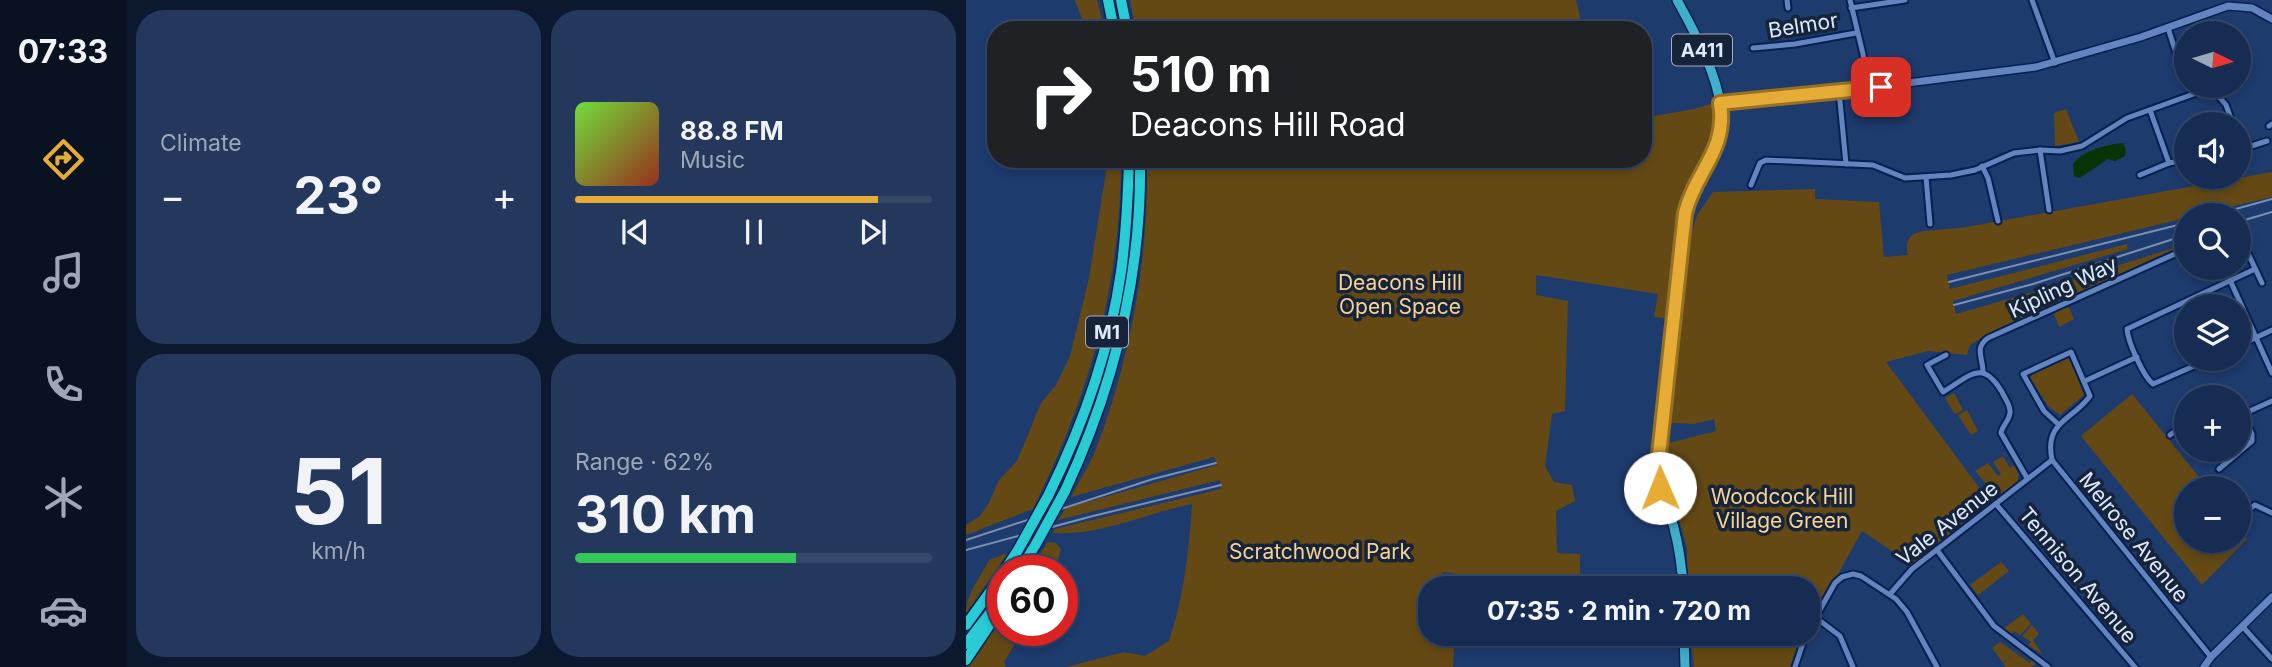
<!DOCTYPE html>
<html lang="en">
<head>
<meta charset="utf-8">
<style>
	:root { --surface:#162c52; --page:#23385c; --text:#f1f3f6; --muted:#9ea7b8; --line:#354869; --accent:#e6ac36 }
	body { margin:0; font-family:Inter,sans-serif; background:var(--page); color:var(--text); height:100vh; display:flex; flex-direction:column; font-size:26px; white-space:nowrap }
	* { box-sizing:border-box; margin:0 }
	p { font-size:23px; color:var(--muted) }
	.icon { flex:none; width:38px; height:38px; fill:none; stroke:currentColor; stroke-width:2; stroke-linecap:round; stroke-linejoin:round }
	.map { position:relative; flex:1; overflow:hidden }
	.panel { display:flex; flex-direction:column; gap:10px; padding:10px; background:#0c182d; width:840px }
	.panel>* { flex:none }
	.banner { position:absolute; left:21px; top:21px; width:665px; height:147px; border-radius:28px; box-shadow:0 4px 10px #0003,0 0 0 2px var(--line); background:#202124; color:#fff; overflow:hidden }
	.needle { width:46px; rotate:95deg }
	.fabs { position:absolute; left:1208px; top:21px; display:grid; gap:14px }
	.fabs a { display:grid; place-items:center; width:77px; height:77px; border-radius:50%; background:var(--surface); box-shadow:0 4px 10px #0003,0 0 0 2px var(--line); font-size:35px }
	.speed { position:absolute; left:21px; top:555px; display:flex; gap:14px; font-size:35px; font-weight:700; text-align:center }
	.speed>* { display:grid; place-content:center; width:91px; height:91px; border-radius:50%; background:var(--surface); box-shadow:0 4px 10px #0003,0 0 0 2px var(--line); line-height:1 }
	.speed .limit { border:10px solid #d22; background:#fff; color:#111 }
	.pin { position:absolute; display:grid; place-items:center; width:60px; height:60px; color:#fff; margin:-30px; border-radius:14px; box-shadow:0 4px 10px #0006 }
	.me { position:absolute; width:77px; margin:-38px; rotate:359deg; stroke-linejoin:round; filter:drop-shadow(0 0 5px #0008) }
	.turn { display:flex; align-items:center; gap:24px; height:147px; padding:0 28px; font-size:32px }
	.turn .icon { width:91px; height:91px; stroke-width:2.5 }
	.turn b { display:block; font-size:49px; line-height:60px }
	.big { font-size:52px; font-weight:700; line-height:1.1 }
	.panel .tile { flex:1; display:flex; flex-direction:column; justify-content:center; gap:10px; min-width:0; padding:0 24px; border-radius:28px; background:var(--page) }
	.panel .dial { align-items:center; gap:0 }
	.dial b { font-size:91px; line-height:1 }
	.song { display:flex; align-items:center; gap:21px }
	.cover { width:84px; height:84px; border-radius:10px; background:linear-gradient(135deg,hsl(100 70% 55%),hsl(10 70% 35%)) }
	.played { height:7px; border-radius:4px; background:linear-gradient(90deg,var(--accent) 85%,var(--line) 85%) }
	.keys { display:flex; justify-content:space-around; direction:ltr }
	.heat { display:flex; justify-content:space-between; align-items:center; font-size:38px; direction:ltr }
	.charge { height:10px; border-radius:5px; background:linear-gradient(90deg,#34c759 62%,var(--line) 0) }
	.panel .tiles { flex:1; display:grid; gap:10px; grid-template-columns:repeat(2,1fr) }
	.trip { position:absolute; left:452px; top:576px; width:402px; height:70px; border-radius:28px; background:var(--surface); box-shadow:0 4px 10px #0003,0 0 0 2px var(--line); font-weight:700; line-height:70px; text-align:center }
	main { display:flex; flex:1; min-height:0 }
	.tab-bar { display:flex; flex-direction:column; width:126px; justify-content:space-around; align-items:center; background:#091221; color:var(--muted) }
	.tab-bar .icon { width:49px; height:49px }
	.tab-bar .selected { color:var(--accent) }
	.tab-bar b { font-size:32px; color:var(--text) }
	.map>svg:first-child { display:block }
	.green { fill:#644914 }
	.water { fill:#083302 }
	.lines { fill:none; stroke-linecap:round; stroke-linejoin:round }
	.minor-casing { stroke:#052051; stroke-width:9 }
	.tertiary-casing { stroke:#052051; stroke-width:10 }
	.primary-casing { stroke:#052051; stroke-width:12 }
	.motorway-casing { stroke:#052051; stroke-width:13 }
	.minor { stroke:#6384be; stroke-width:5 }
	.tertiary { stroke:#6384be; stroke-width:7 }
	.primary { stroke:#40afcb; stroke-width:9 }
	.motorway { stroke:#29cbd4; stroke-width:10 }
	.rail { stroke:#7b8fb3; stroke-width:2 }
	.motorway-bridge-casing { stroke:#052051; stroke-width:13; stroke-linecap:butt }
	.motorway-bridge { stroke:#29cbd4; stroke-width:10 }
	.route-casing { stroke:#967023; stroke-width:18 }
	.route { stroke:#e6ac36; stroke-width:12 }
	.labels { text-anchor:middle; dominant-baseline:central; stroke-width:7; stroke-linejoin:round; paint-order:stroke }
	.shield { fill:#16243b; stroke:#a2aec2; stroke-width:2 }
	.shield-label { font-size:19px; font-weight:bold; fill:#dee9fc }
	.street-label { font-size:21px; fill:#dee9fc; stroke:#16243b }
	.park-label { font-size:21px; fill:#f8d28f; stroke:#16243b }
</style>
</head>
<body>
<main>
<nav class="tab-bar">
<b>07:33</b>
<svg class="icon selected" aria-label="directions" viewBox="0 0 24 24"><path d="M12 3l9 9-9 9-9-9zM9 14v-3h6M13 9l2 2-2 2"/></svg>
<svg class="icon" aria-label="music" viewBox="0 0 24 24"><path d="M9 18V5l10-2v13"/><circle cx="6" cy="18" r="3"/><circle cx="16" cy="16" r="3"/></svg>
<svg class="icon" aria-label="phone" viewBox="0 0 24 24"><path d="M5 4h4l2 5-3 2q2 4 5 5l2-3 5 2v4C11 20 4 13 5 4z"/></svg>
<svg class="icon" aria-label="climate" viewBox="0 0 24 24"><path d="M12 3v18M4 7l16 10M4 17L20 7"/></svg>
<svg class="icon" aria-label="car" viewBox="0 0 24 24"><path d="M5 17H2v-5l4-1 3-4h7l3 4 3 1v5h-3M9 17h6M6 11h13"/><circle cx="7" cy="17" r="2"/><circle cx="17" cy="17" r="2"/></svg>
</nav>
<section class="panel">
<div class="tiles">
<div class="tile"><p>Climate</p>
<div class="heat"><a>−</a><b class="big">23°</b><a>+</a></div>
</div>
<div class="tile">
<div class="song"><i class="cover"></i><div><b>88.8 FM</b><p>Music</p></div></div>
<div class="played"></div>
<div class="keys"><svg class="icon" aria-label="previous" viewBox="0 0 24 24"><path d="M18 5L8 12l10 7zM5 5v14"/></svg><svg class="icon" aria-label="pause" viewBox="0 0 24 24"><path d="M8 5v14M16 5v14"/></svg><svg class="icon" aria-label="next" viewBox="0 0 24 24"><path d="M6 5l10 7-10 7zM19 5v14"/></svg></div>
</div>
<div class="tile dial"><b>51</b><p>km/h</p></div>
<div class="tile"><p>Range · 62%</p><b class="big">310 km</b><div class="charge"></div></div>
</div>
</section>
<div class="map">
<svg width="1306" height="667" viewBox="0 0 1306 667">
	<rect width="100%" height="100%" fill="#1e3b6e"/>
	<!-- green -->
	<g class="green">
		<polygon points="109,0 131,0 139,30 120,30"/>
		<polygon points="164,0 610,0 617,30 170,30"/>
		<path d="M748,103l1,20 -3,15 -27,61 -14,120 -17,-2 4,-23 -122,-19v20l32,6 -3,110 -13,3 -7,52 9,16 18,3 3,16 -19,10 1,42 23,1v34h-63l-22,-8 -52,-8 -1,16h-12v46h20l4,16 -1,17h-387l58,-15 21,4 24,-15c15,-45 20,-90 23,-137 -46,9 -91,32 -139,29l2,-4 166,-40 -1,-9 -162,40 8,-12 151,-43 -3,-8 -143,40c8,-16 18,-31 25,-48 35,-92 53,-191 51,-290h496v-41l51,-9z"/>
		<polygon points="1100,109 1113,142 1089,146 1088,113"/>
		<path d="M142,159h13c0,126 -32,237 -88,350l-67,26v-10l14,-9 9,-13 10,-23 18,-19 24,-58 15,-18 14,-29 19,-78z"/>
		<path d="M1306,172v25l-76,18h-10v3l-239,57 3,14 177,-45 1,5 -175,52 3,13 81,-23 149,-47v3l-16,4 -121,57 -48,19 -31,18 -3,10 -39,-4 -42,11 103,139 -76,64 -51,-34 -54,97v-40h-120l-1,-40 -21,-74 3,-31 47,-12 -2,-12 -19,5 -24,-1 18,-180 8,-28 16,-23 102,-3v10l64,3 5,55 24,-2c-2,-8 -2,-16 6,-21 6,-4 42,-5 52,-7z"/>
		<polygon points="1102,305 1108,319 1093,327 1087,312"/>
		<polygon points="1102,358 1105,360 1118,395 1094,415 1082,406 1064,378 1066,375"/>
		<polygon points="988,393 997,410 990,414 988,413 979,398"/>
		<polygon points="1166,394 1242,488 1220,488 1220,541 1272,541 1272,531 1281,539 1236,585 1115,436"/>
		<polygon points="1001,410 1012,431 1005,435 992,415"/>
		<polygon points="1037,456 1044,468 1048,465 1052,473 1052,482 1031,497 1009,471 1022,463 1032,476 1035,474 1027,462"/>
		<polygon points="82,542 90,543 95,549 89,570 63,570"/>
		<path d="M42,553l-42,60c0,-19 15,-36 23,-53z"/>
		<polygon points="1035,562 1043,571 1012,595 1004,585"/>
		<polygon points="37,609 37,630 57,630 38,662 40,667 0,667 0,663"/>
		<polygon points="1057,614 1065,624 1054,635 1048,631 1045,635 1037,629"/>
		<polygon points="1066,625 1073,634 1067,640 1077,655 1062,645 1065,642 1056,636"/>
		<polygon points="724,634 838,634 829,654 828,667 728,667"/>
		<polygon points="1034,642 1064,663 1066,659 1071,663 1065,667 1040,667 1037,664 1049,653 1037,663 1026,648"/>
	</g>
	<!-- water -->
	<path class="water" d="M1157,143l3,7 -1,6 -10,5 -7,-2 -28,19 -6,-2 -1,-12c9,-13 34,-20 50,-21z"/>
	<g class="lines">
		<!-- minor casing -->
		<g class="minor-casing">
			<g id="minor">
				<polyline points="821,0 822,8"/>
				<polyline points="884,0 897,54 901,88"/>
				<polyline points="1066,0 1089,63"/>
				<polyline points="885,8 939,0"/>
				<polyline points="1202,28 1220,84"/>
				<polyline points="787,48 829,44 890,33"/>
				<polyline points="1272,76 1276,75"/>
				<polyline points="873,91 880,164"/>
				<polyline points="1250,93 1260,105 1267,124"/>
				<polyline points="1184,110 1203,163 1220,160"/>
				<polyline points="1303,126 1306,124"/>
				<polyline points="1272,139 1276,149 1272,150"/>
				<polyline points="1276,149 1301,141"/>
				<polyline points="1074,150 1083,210"/>
				<polyline points="1016,166 1022,178 1032,221"/>
				<polyline points="1174,175 1203,163"/>
				<polyline points="960,177 964,224"/>
				<polyline points="785,185 794,163 800,160 907,165 939,178 985,175 1009,170 1048,153 1074,150 1094,151 1116,146 1161,118 1236,91 1250,93 1254,86"/>
				<polyline points="1272,241 1279,247 1296,283"/>
				<polyline points="1264,280 1306,373"/>
				<polyline points="1272,346 1306,330"/>
				<path d="M980,355l-19,10 16,27c27,-16 39,-34 59,0 3,7 9,13 8,21 -1,8 -8,13 -9,20l26,45"/>
				<path d="M1244,359l-57,25c-10,-8 -25,-42 -26,-55l128,-60"/>
				<path d="M1017,372c0,-14 -9,-24 5,-34l198,-89"/>
				<polyline points="1119,381 1171,357"/>
				<polyline points="1277,414 1306,401"/>
				<polyline points="1204,435 1220,423"/>
				<polyline points="1086,460 1245,657"/>
				<path d="M1086,460c-8,-39 20,-39 38,-64l-19,-44 -48,22 21,37 14,13"/>
				<polyline points="1253,469 1286,441 1286,434 1272,405"/>
				<polyline points="1030,504 1169,667"/>
				<polyline points="1272,517 1289,505 1306,513"/>
				<polyline points="971,550 1028,626 1082,667"/>
				<polyline points="924,594 946,569 1086,460"/>
				<polyline points="849,617 874,636 887,667"/>
				<polyline points="1277,627 1306,659"/>
				<polyline points="842,631 869,583 876,577 887,574 895,576 930,599 941,612 971,667"/>
				<polyline points="829,667 840,634"/>
			</g>
		</g>
		<!-- tertiary casing -->
		<g class="tertiary-casing">
			<g id="tertiary">
				<polyline points="754,103 901,88 1070,67 1175,37 1262,6 1286,8 1306,19"/>
				<polyline points="1238,667 1245,657 1306,597"/>
			</g>
		</g>
		<!-- primary casing -->
		<g class="primary-casing">
			<g id="primary">
				<path d="M711,0c20,36 57,103 41,144 -9,24 -27,43 -33,69l-27,251c0,24 10,41 16,64 5,19 8,40 9,60"/>
				<polyline points="718,634 719,667"/>
			</g>
		</g>
		<!-- motorway casing -->
		<g class="motorway-casing">
			<g id="motorway">
				<polyline points="142,0 148,30"/>
				<polyline points="155,0 161,30"/>
				<path d="M99,491c49,-105 77,-216 75,-332"/>
				<path d="M82,496c34,-69 62,-147 73,-224 5,-37 7,-75 8,-113"/>
				<polyline points="39,570 52,550"/>
				<polyline points="54,570 70,544"/>
				<polyline points="0,625 37,574"/>
				<polyline points="0,644 37,596"/>
				<polyline points="0,660 37,605"/>
			</g>
		</g>
		<!-- minor -->
		<use href="#minor" class="minor"/>
		<!-- tertiary -->
		<use href="#tertiary" class="tertiary"/>
		<!-- primary -->
		<use href="#primary" class="primary"/>
		<!-- motorway -->
		<use href="#motorway" class="motorway"/>
		<!-- rail -->
		<g class="rail">
			<polyline points="1248,215 1306,199"/>
			<polyline points="1272,222 1306,212"/>
			<polyline points="983,282 1220,223"/>
			<polyline points="988,305 1067,284 1220,235"/>
			<polyline points="0,540 187,479 250,463"/>
			<polyline points="0,550 127,516 255,485"/>
		</g>
		<!-- motorway-bridge casing -->
		<g class="motorway-bridge-casing">
			<g id="motorway-bridge">
				<polyline points="70,544 99,491"/>
				<polyline points="52,550 82,496"/>
			</g>
		</g>
		<!-- motorway-bridge -->
		<use href="#motorway-bridge" class="motorway-bridge"/>
	</g>
	<g class="lines">
		<!-- route casing -->
		<g class="route-casing">
			<path id="route" d="M694,488l-2,-24 27,-251c10,-41 43,-63 35,-110l161,-16"/>
		</g>
		<!-- route -->
		<use href="#route" class="route"/>
	</g>
	<g class="labels">
		<!-- shield labels -->
		<g class="shield">
			<rect x="706" y="34.5" width="60" height="31" rx="5"/>
			<rect x="120" y="316.5" width="42" height="31" rx="5"/>
		</g>
		<g class="shield-label">
			<text x="736" y="50">A411</text>
			<text x="141" y="332">M1</text>
		</g>
		<!-- street labels -->
		<g class="street-label">
			<text transform="translate(837 25) rotate(-9)">Belmor</text>
			<text transform="translate(1097 287) rotate(-25)">Kipling Way</text>
			<text transform="translate(981 523) rotate(-38)">Vale Avenue</text>
			<text transform="translate(1168 537) rotate(51)">Melrose Avenue</text>
			<text transform="translate(1112 575) rotate(50)">Tennison Avenue</text>
		</g>
		<!-- park labels -->
		<g class="park-label">
			<text x="434" y="282">Deacons Hill<tspan x="434" dy="24">Open Space</tspan></text>
			<text x="816" y="496">Woodcock Hill<tspan x="816" dy="24">Village Green</tspan></text>
			<text x="354" y="551">Scratchwood Park</text>
		</g>
	</g>
</svg>
<div class="fabs">
<a><svg class="needle" viewBox="-14 -14 28 28"><path d="M0-13l5 13h-10z" fill="#e53935"/><path d="M0 13l5-13h-10z" fill="#9ea7b8"/></svg></a>
<a><svg class="icon" aria-label="sound" viewBox="0 0 24 24"><path d="M4 9h4l5-4v14l-5-4H4zM17 9q2 3 0 6"/></svg></a>
<a><svg class="icon" aria-label="search" viewBox="0 0 24 24"><circle cx="10" cy="10" r="6"/><path d="M15 15l6 6"/></svg></a>
<a><svg class="icon" aria-label="layers" viewBox="0 0 24 24"><path d="M12 4l9 5-9 5-9-5zM3 14l9 5 9-5"/></svg></a>
<a>+</a>
<a>−</a>
</div>
<div class="speed"><div class="limit">60</div></div>
<div class="pin" style="left:915px;top:87px;background:#d93025"><svg class="icon" aria-label="arrive" viewBox="0 0 24 24"><path d="M6 21V4h12l-3 4 3 4H6"/></svg></div>
<svg class="me" style="left:694px;top:488px" viewBox="-20 -20 40 40"><circle r="19" fill="#fff"/><path d="M0-13L10 11 0 6-10 11z" fill="#e6ac36"/></svg>
<div class="trip">07:35 · 2 min · 720 m</div>
<div class="banner">
<div class="turn"><svg class="icon" aria-label="right" viewBox="0 0 24 24"><path d="M7 20v-9h11M14 6l5 5-5 5"/></svg><div><b>510 m</b>Deacons Hill Road</div></div>
</div>
</div>
</main>
</body>
</html>
